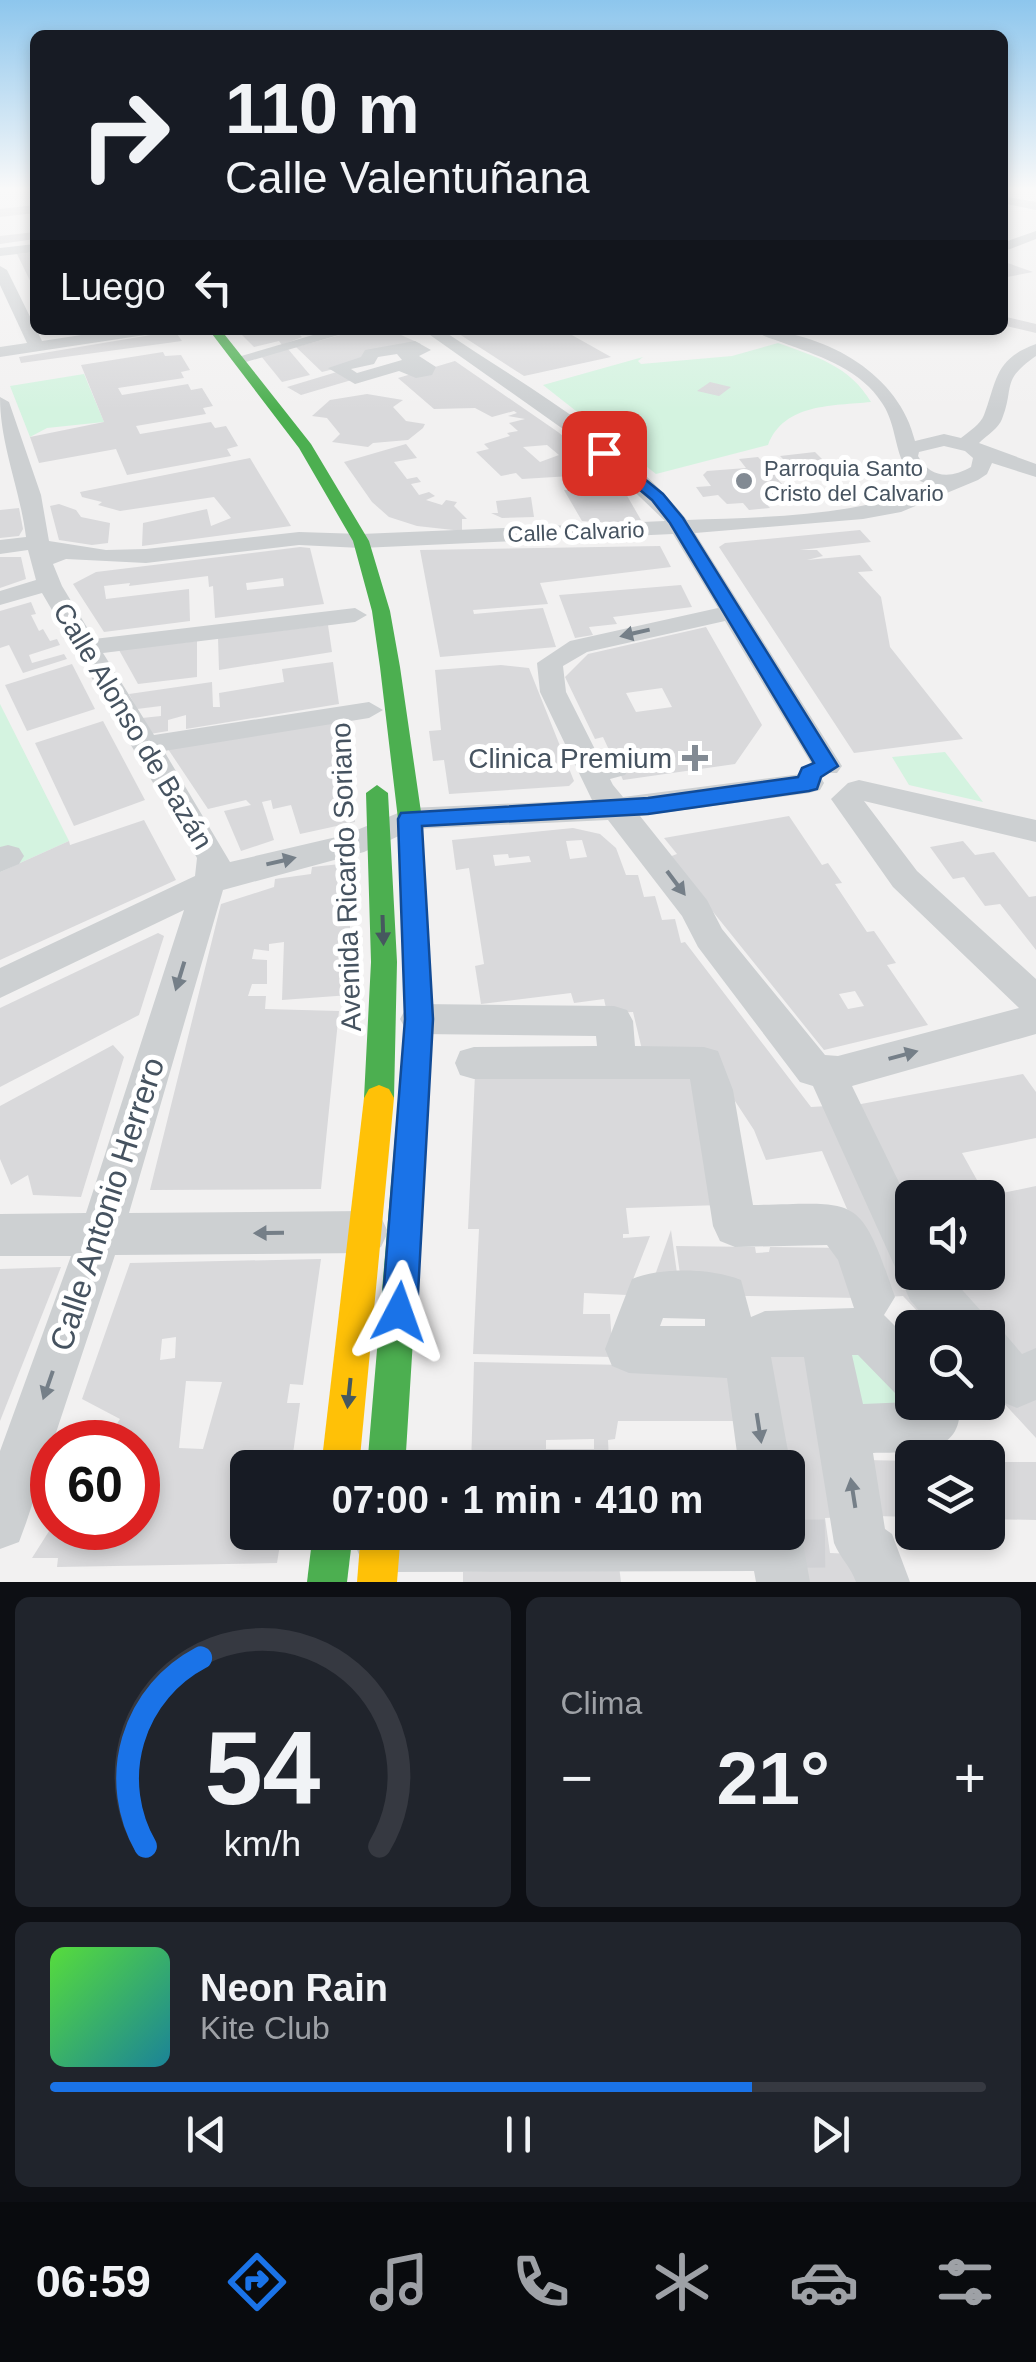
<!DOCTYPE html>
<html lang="es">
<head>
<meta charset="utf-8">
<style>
	:root { --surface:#171b24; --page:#20242c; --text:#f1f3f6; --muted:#9ea1a6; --line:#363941; --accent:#1a73e8 }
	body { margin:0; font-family:Arial,sans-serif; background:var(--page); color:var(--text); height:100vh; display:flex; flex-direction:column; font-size:38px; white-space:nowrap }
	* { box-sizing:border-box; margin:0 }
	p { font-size:32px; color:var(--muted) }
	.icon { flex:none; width:55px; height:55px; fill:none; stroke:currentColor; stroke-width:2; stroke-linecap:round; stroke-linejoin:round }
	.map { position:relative; height:1582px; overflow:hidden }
	.details { display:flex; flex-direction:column; gap:15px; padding:15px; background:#0d0f14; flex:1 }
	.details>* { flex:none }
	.top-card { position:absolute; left:30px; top:30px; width:978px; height:305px; border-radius:15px; box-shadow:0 5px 15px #0003; background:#171b24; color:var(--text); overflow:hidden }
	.tools { position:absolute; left:895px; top:1180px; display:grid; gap:20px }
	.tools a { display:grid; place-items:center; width:110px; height:110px; border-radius:15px; background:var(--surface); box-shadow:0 5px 15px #0003; font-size:50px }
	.speed { position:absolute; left:30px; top:1420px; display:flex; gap:20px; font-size:50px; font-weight:700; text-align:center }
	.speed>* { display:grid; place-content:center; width:130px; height:130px; border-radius:50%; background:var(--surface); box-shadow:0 5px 15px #0003; line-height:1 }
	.speed .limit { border:15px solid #d22; background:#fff; color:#111 }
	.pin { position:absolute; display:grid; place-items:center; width:85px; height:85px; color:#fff; margin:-42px; border-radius:20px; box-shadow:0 5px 15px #0006 }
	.me { position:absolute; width:110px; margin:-55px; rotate:4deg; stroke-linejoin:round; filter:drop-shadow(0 0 8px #0008) }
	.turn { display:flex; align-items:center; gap:35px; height:210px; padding:0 30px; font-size:45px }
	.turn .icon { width:130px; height:130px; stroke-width:2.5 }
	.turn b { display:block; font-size:70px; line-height:85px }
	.then { display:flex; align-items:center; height:95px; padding:0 30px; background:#0003; gap:20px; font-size:38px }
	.big { font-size:75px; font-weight:800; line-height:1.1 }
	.details .widget { flex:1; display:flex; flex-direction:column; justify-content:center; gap:15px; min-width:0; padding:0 35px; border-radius:15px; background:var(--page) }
	.details .dial { align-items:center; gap:0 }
	.dial svg { height:260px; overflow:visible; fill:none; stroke:var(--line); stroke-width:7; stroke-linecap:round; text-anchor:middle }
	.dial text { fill:var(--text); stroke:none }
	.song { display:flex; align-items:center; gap:30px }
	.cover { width:120px; height:120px; border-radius:15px; background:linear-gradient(135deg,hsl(110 70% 55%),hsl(190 70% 35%)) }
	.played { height:10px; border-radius:5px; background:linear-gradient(90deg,var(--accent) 75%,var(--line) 75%) }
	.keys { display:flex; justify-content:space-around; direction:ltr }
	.heat { display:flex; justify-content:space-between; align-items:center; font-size:55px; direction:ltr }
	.details .tiles { flex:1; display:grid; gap:15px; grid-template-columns:1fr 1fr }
	.widget:last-child { grid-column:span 2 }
	.trip { position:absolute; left:230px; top:1450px; width:575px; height:100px; border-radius:15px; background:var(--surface); box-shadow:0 5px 15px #0003; font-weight:800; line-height:100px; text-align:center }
	.tabs { display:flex; height:160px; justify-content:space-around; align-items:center; background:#090b0e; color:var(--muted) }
	.tabs .icon { width:70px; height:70px }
	.tabs .selected { color:var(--accent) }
	.tabs b { font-size:45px; color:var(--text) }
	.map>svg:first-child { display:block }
	.green { fill:#d4f3e0 }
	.building { fill:#d9d9db; fill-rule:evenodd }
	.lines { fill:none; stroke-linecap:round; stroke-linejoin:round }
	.street-tunnel { stroke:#d0d1d4; stroke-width:48; stroke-dasharray:48 24; stroke-linecap:butt }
	.lane { fill:#cdd0d2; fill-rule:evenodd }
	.street { fill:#cdd0d2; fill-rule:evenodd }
	.fast { fill:#4caf50; fill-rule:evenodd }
	.slow { fill:#ffc107; fill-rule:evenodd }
	.oneway { fill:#757f88 }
	.oneway2 { fill:#46585f }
	.route { fill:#1a73e8; stroke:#114b97; stroke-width:2.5 }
	.poi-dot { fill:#828a93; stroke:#fff; stroke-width:4 }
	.labels { text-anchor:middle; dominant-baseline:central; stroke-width:10; stroke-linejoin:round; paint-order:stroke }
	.far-poi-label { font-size:22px; fill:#465360; stroke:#fff; text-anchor:start }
	.far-street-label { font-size:22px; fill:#465360; stroke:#fff }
	.street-label { font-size:28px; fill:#465360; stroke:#fff }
	.poi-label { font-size:28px; fill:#465360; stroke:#fff; text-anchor:end }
	.near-street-label { font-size:32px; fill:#465360; stroke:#fff }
</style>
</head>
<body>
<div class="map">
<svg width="1036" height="1582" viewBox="0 0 1036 1582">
	<rect width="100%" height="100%" fill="#f2f1f1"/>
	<!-- green -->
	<g class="green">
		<path d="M778,343c38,14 71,22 93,59 -38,4 -87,1 -103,43l-112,29 -113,-89 100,-28 -5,4 3,3 91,-8z"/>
		<polygon points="84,374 104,422 47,428 30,437 10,386"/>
		<polygon points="0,704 69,841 0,872"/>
		<polygon points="945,752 983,802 909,785 892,757"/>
		<polygon points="869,1353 912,1399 912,1402 861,1406 848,1354"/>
	</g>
	<!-- building -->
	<g class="building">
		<polygon points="35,205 35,213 0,217 0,209"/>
		<polygon points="35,232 35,239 0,244 0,236"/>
		<polygon points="35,252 35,291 17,254"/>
		<polygon points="1002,263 1005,262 1033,272 1002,278"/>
		<polygon points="1002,316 1036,324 1036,333 1002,325"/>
		<polygon points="237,330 295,330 302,337 282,345 279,341 254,347"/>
		<polygon points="359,330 390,330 421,344 381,351 358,363 322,372 296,347"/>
		<polygon points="453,330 563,330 611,357 524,376"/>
		<polygon points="175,331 182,341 21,363 19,357"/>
		<polygon points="288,349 310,375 282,382 261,356"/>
		<polygon points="163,352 165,356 181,355 190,370 181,372 184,378 118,388 122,395 188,384 191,390 202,388 213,406 203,408 206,414 136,426 140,434 211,422 215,428 226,426 238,446 227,449 231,456 127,475 116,449 39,463 30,437 104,422 81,365"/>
		<path d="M455,361l103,71 60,48 23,40 -31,3 -28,-2 -18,-31 15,-1 -8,-13 -49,3 -6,-6 -15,3 -25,-24 13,-3 -5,-5 26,-8 -3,-3 11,-2 -9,-8 16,-4 -17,-3 9,-3 -3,-2 -22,6 -17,-9 -41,1 -36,-31zM547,445l12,10 -19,7 -17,-15z"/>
		<polygon points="340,371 355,379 301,395 287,387"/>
		<polygon points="710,382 731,387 719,396 697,391"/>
		<polygon points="367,394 403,400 393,407 406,421 425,424 423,428 408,440 373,443 368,447 332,442 340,434 327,418 312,416 330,400"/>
		<polygon points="406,444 417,458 394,462 407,479 417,477 421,482 411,484 419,495 429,492 435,496 426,500 442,505 446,500 457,502 454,506 467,519 462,519 462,531 417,526 389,517 372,502 344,462"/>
		<polygon points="815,452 832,469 776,477 789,492 783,498 763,500 770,508 749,510 743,503 727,504 718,495 703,497 696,487 711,486 703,475 707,471 746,468 739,459 758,457 768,468 782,467 790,466 780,456"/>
		<polygon points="250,458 291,526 142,546 143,523 207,509 211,526 231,518 214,497 120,511 98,505 102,502 82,497 80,492"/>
		<polygon points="531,497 534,517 502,518 491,513 498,513 496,501"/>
		<polygon points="59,504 76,510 81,517 110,523 108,543 92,545 59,540 50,506"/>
		<polygon points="19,508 23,529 19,536 0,538 0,510"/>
		<polygon points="860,530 871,542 800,550 817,550 823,556 807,560 860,555 873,571 858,572 881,597 890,647 963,739 854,753 719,547 725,543"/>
		<polygon points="660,546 671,567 540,583 548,604 473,610 474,614 543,608 556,647 440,657 420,550"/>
		<path d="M300,547l10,1 14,56 -109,14 -2,-32 -4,1 -1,-11 -79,10 1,-3 -26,3 2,13 83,-10 1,32 -86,11 -31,-48 23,-12zM283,578l1,8 -37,4 -1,-7z"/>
		<polygon points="0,557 21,557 26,579 0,588"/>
		<polygon points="681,585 692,607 613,617 617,624 589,627 593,635 575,638 559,595"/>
		<polygon points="31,602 36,614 31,615 39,631 43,629 50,641 57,639 60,645 29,655 32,663 64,654 67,659 23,673 9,645 0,648 0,611"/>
		<polygon points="328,625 332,652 219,670 218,638"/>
		<path d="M706,627l56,98 -27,39 -112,16 -20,-43 -8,2 -30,-62 23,-23zM662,688l10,19 -36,5 -10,-19z"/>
		<polygon points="197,641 197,677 138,684 119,650"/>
		<polygon points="333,662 339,704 186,729 186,715 168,720 168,731 150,734 142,718 161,716 161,706 137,709 129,694 212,682 213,707 220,707 219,693 284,682 282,669"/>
		<polygon points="72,664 95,709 27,731 5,685"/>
		<polygon points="501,665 529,668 574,781 569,786 449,794 444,760 433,761 429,731 441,730 435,670"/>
		<polygon points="348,720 355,822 300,834 291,805 273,809 271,800 262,802 274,840 241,851 224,811 251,805 246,800 208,809 168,749"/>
		<polygon points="103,721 145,800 74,826 35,743"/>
		<path d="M789,816l33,49 6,-2 14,20 -7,1 32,48 7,-1 22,32 -9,2 41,60 -104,25 -155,-193 8,-3 -13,-16zM855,991l9,15 -16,3 -9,-15z"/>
		<polygon points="144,820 176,880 0,960 0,872 69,841 70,845"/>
		<path d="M573,828l27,6 16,14 10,27h12l6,22 11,-1 7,24 13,-1 6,24 4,-1 126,165 50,-3 162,-30 13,18v46l-74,15 25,45h-75v74h76v-76l48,-10v252l-48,-52v-58h-55l-30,-32 -18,1 -63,-146 -56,9 -12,-30 -48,-73 -62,1 -11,-46 -26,1 -3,-14 -30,4 -3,-10 -90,11 -6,-38 9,-2 -15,-96 -13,2 -4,-30zM582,840l5,17 -17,2 -4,-18zM508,854l1,4 20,-2 2,6 -36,4 -2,-11z"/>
		<polygon points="963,841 975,855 994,852 1029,897 1036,896 1036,950 1000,904 985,906 964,877 953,879 930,847"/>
		<polygon points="350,863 350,995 282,1000 284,942 269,944 269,951 254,949 252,959 267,960 267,984 252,984 248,996 266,996 265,1009 339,1011 321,1189 150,1190 221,904 274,887 275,879 311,874 312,867"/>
		<polygon points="158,933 164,936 139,1015 0,1087 0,1008"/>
		<polygon points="113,1045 124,1057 81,1197 33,1195 28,1175 11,1185 0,1159 0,1106"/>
		<polygon points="699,1067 721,1205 626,1208 629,1234 623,1234 623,1238 650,1236 627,1295 584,1293 583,1314 610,1314 613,1357 473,1354 479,1229 468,1229 475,1074"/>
		<polygon points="671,1230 680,1295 648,1295"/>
		<polygon points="676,1246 755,1247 756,1253 769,1252 770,1247 847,1248 860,1298 683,1295"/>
		<path d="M321,1259l-18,126 -13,-1 -3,19h13l-9,65h-43v64h34l-5,31 -220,4 1,-9h-26l19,-30h87v-86h-33l15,-23 -38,-20 48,-136zM176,1337l-1,21 -15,2 2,-21zM186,1381l36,1 -19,67 -24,-1z"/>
		<polygon points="61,1267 0,1421 0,1269"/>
		<polygon points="813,1348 847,1517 825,1518 830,1553 854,1554 860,1582 803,1582 788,1468 763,1349"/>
		<path d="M732,1354l7,67h-121l-3,18 -7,1 1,21h136v7h-274l3,-106 152,3zM594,1439v10h-48v-9z"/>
		<polygon points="865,1460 912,1461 912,1517 876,1516"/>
		<polygon points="988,1462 1036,1462 1036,1520 988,1519"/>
		<polygon points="619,1566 621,1582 463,1582 463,1572"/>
	</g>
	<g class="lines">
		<!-- street-tunnel -->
		<polyline class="street-tunnel" points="777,1544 861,1543"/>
		<!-- lane -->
		<polygon class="lane" points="620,767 627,772 625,775 610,779 601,787 596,789 589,784 600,772"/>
		<!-- street -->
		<g class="street">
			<polygon points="1002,196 1036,202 1036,210 1002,203"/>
			<polygon points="1036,231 1036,239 1002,252 1002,243"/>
			<polygon points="35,244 35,252 0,256 0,248"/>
			<polygon points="0,266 7,270 42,341 114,330 153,330 145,335 0,357 0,347 27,343 0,285"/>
			<polygon points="330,330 356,330 239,364 231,359"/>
			<path d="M423,330h19c85,57 180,109 245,190 80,-3 170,-3 244,-35 -41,-11 -29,-53 -49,-82 -20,-32 -59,-46 -93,-58 -12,-5 -26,-8 -36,-15 68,0 146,42 162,111l29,-7 17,4c7,-6 20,-14 23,-23 13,-34 10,-56 52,-71v12c-36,25 -21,31 -34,63 -3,9 -16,17 -23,24l57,21v13l-44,-14 -5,11 -9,6 -77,32 -38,7 -168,14 147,233 -5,7h-20l-92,-152 -138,31 -24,14 3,26 47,93 10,12 186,-24 11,3 4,7 -4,7 -11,3 -169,23 67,84 15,29 103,126 13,1 181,-48 -126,-121 -62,-88 17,-16 11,-3 177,40v22l-172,-41 53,70 119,108v55l-184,52 60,123v63h34l36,40 7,16 16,6 17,20 14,-6v52l-19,8 -17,-7 -12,-14v-59h-54l-24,-28 -97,-214 -13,-4 -102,-135 -16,-31 -74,-96 -194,9 -50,23 -141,38 -94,323 237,-2 15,6 7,15 -7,15 -15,6 -251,2 -89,268 -7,19 -19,7v-98l71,-195h-71v-42l86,-1 98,-303 -184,88v-30l195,-92 2,-18 -155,-265 -42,12v-14l36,-11 -8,-30 -28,4v-14l26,-3c-6,-48 -26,-92 -26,-140l9,5 32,93 8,46 57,9 40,-1 153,-17 62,2 304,-13 -78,-75zM944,446l21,5 8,7 -2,9c-21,12 -41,11 -53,-11l1,-4zM673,534l45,74 -148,33 -33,22 3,29 52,108 -182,8 -65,27 -115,27 -66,-111 205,-33 14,-8 -14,-8 -215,33 -51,-82 252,-31 12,-7 -12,-7 -261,31 -32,-53 -9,-22 13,-5 80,4 153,-18 62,3z"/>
			<path d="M415,341l16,9 -12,6 17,11 -4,8 -16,3 -17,-7 -44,13 -27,-16 33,-11 4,-7zM397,354l5,6 -45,13 -6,-4 23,-5 4,-7z"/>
			<polygon points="8,845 19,848 24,856 19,864 0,872 0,847"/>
			<path d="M419,1004l195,2 13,4 6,11 2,25 69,1 14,4 15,39 20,115c106,-2 106,-13 142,92l-11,18 28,28v59h47c7,55 -48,50 -86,51l12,76 7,5 18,48h-54c-5,-15 -16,-24 -22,-39l-30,-186h-33l20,111 -3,7v-7h-49l-12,-90 -98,-5 -17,-7 -7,-17 27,-70c29,-12 80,-11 109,1l10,37 14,-6 89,-3 -16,-48 -11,-15 -92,2 -15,-6 -7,-15 -23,-147h-216l-14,-4 -5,-12 5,-12 14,-4 123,-1 -1,-10 -177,-2 -13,-4 -6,-11 6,-11zM663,1318l42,1v7h-45zM852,1355h6l37,38 15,9 -47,2z"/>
			<polygon points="788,1511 794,1513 801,1532 810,1582 756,1582 754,1571 382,1572 363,1564 355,1545 360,1532 788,1532"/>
		</g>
		<!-- fast -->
		<g class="fast">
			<polygon points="209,330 221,330 311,444 369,541 390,611 400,667 422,819 433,1019 405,1468 367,1468 405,1019 398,819 380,667 372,611 353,541 299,448"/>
			<polygon points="377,785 388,793 397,962 394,1098 389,1107 379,1111 369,1107 364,1098 371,962 366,793"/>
			<polygon points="313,1532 353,1532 347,1582 307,1582"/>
		</g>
		<!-- slow -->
		<g class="slow">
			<polygon points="379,1085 389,1089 394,1098 359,1468 321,1468 364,1098 369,1089"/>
			<polygon points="361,1532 401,1532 397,1582 357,1582"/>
		</g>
	</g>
	<!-- one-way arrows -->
	<defs><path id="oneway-solid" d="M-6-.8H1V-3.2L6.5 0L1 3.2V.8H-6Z" transform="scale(2.5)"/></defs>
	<g class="oneway">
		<use href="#oneway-solid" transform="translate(635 633) rotate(167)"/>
		<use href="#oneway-solid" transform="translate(281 861) rotate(-13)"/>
		<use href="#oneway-solid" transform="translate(676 883) rotate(53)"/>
		<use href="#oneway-solid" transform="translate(180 976) rotate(107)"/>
		<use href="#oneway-solid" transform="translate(903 1055) rotate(-15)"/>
		<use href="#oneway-solid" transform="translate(269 1233) rotate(179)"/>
		<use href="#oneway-solid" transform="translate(48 1385) rotate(109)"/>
		<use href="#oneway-solid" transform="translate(759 1428) rotate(81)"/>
		<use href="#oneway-solid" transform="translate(853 1493) rotate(-99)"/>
	</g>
	<g class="oneway2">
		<use href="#oneway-solid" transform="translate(383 930) rotate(88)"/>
		<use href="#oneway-solid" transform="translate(349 1393) rotate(96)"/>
	</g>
	<!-- sky -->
	<linearGradient id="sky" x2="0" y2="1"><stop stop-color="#8dc6ed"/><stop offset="0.46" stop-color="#f9f9f9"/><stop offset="1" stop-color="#f9f9f9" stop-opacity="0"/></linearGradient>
	<rect width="1036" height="410" fill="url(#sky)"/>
	<!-- route -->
	<polygon class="route" points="599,450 609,450 663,494 683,518 838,766 821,777 817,789 809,791 648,814 422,826 433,1019 417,1312 412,1324 399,1330 387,1324 382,1312 405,1019 398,819 401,813 648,798 798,777 802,768 814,763 670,523 652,500 599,456"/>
	<!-- markers -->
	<g class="poi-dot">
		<circle cx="744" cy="481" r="10"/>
		<path d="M690 743h10v10h10v10h-10v10h-10v-10h-10v-10h10z"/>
	</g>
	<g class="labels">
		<!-- far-poi labels -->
		<g class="far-poi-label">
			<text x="764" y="468">Parroquia Santo<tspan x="764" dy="25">Cristo del Calvario</tspan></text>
		</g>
		<!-- far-street labels -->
		<g class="far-street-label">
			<text transform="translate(576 532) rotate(-2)">Calle Calvario</text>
		</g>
		<!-- street labels -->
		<g class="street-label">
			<text transform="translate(133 726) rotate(59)">Calle Alonso de Bazán</text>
			<text transform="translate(346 877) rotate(-92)">Avenida Ricardo Soriano</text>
		</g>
		<!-- poi labels -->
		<g class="poi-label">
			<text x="672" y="758">Clinica Premium</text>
		</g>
		<!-- near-street labels -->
		<g class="near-street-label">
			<text transform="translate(107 1204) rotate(-72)">Calle Antonio Herrero</text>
		</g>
	</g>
</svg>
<div class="tools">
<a><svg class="icon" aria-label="sound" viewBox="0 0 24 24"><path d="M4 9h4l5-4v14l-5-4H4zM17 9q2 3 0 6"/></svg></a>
<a><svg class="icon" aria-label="search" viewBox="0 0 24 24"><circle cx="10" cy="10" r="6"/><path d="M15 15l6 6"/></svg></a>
<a><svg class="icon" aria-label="layers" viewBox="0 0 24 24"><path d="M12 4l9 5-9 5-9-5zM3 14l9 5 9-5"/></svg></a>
</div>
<div class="speed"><div class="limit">60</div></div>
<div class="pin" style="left:604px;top:453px;background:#d93025"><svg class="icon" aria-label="arrive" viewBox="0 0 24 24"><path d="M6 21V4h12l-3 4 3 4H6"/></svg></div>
<svg class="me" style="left:399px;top:1312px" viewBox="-20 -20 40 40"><path d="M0-17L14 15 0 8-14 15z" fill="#1a73e8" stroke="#fff" stroke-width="4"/></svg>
<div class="trip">07:00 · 1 min · 410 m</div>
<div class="top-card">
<div class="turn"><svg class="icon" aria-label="right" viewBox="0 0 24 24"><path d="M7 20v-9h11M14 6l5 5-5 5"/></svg><div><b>110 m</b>Calle Valentuñana</div></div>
<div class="then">Luego<svg class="icon" aria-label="left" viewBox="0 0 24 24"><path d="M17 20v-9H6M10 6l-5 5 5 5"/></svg></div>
</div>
</div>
<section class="details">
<div class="tiles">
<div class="widget dial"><svg viewBox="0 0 100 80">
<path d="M14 69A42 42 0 1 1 86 69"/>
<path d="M14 69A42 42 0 0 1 31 11" stroke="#1a73e8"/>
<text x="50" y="56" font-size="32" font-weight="700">54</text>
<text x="50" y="72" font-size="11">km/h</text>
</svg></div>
<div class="widget"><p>Clima</p>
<div class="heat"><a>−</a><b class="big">21°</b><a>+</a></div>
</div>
<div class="widget">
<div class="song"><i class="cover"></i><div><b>Neon Rain</b><p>Kite Club</p></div></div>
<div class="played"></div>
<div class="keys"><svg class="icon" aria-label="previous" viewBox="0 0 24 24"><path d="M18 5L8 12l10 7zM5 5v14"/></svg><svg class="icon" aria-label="pause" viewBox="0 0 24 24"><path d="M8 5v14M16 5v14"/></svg><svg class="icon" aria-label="next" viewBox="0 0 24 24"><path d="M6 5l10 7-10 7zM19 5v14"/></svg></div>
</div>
</div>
</section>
<nav class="tabs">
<b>06:59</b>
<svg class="icon selected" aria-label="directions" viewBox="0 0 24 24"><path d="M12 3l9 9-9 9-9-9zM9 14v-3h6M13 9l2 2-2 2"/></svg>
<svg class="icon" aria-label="music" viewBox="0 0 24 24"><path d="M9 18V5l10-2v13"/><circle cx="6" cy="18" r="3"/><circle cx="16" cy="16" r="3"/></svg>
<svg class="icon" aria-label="phone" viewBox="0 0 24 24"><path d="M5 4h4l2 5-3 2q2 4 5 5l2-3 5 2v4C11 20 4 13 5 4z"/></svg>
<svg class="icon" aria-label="climate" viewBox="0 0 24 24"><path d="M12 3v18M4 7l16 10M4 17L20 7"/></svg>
<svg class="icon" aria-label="car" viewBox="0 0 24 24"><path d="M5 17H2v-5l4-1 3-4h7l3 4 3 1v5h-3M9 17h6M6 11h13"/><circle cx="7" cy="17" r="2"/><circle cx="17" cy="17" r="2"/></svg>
<svg class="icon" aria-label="filters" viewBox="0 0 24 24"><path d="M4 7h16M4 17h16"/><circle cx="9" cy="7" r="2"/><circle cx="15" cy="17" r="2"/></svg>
</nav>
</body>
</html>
